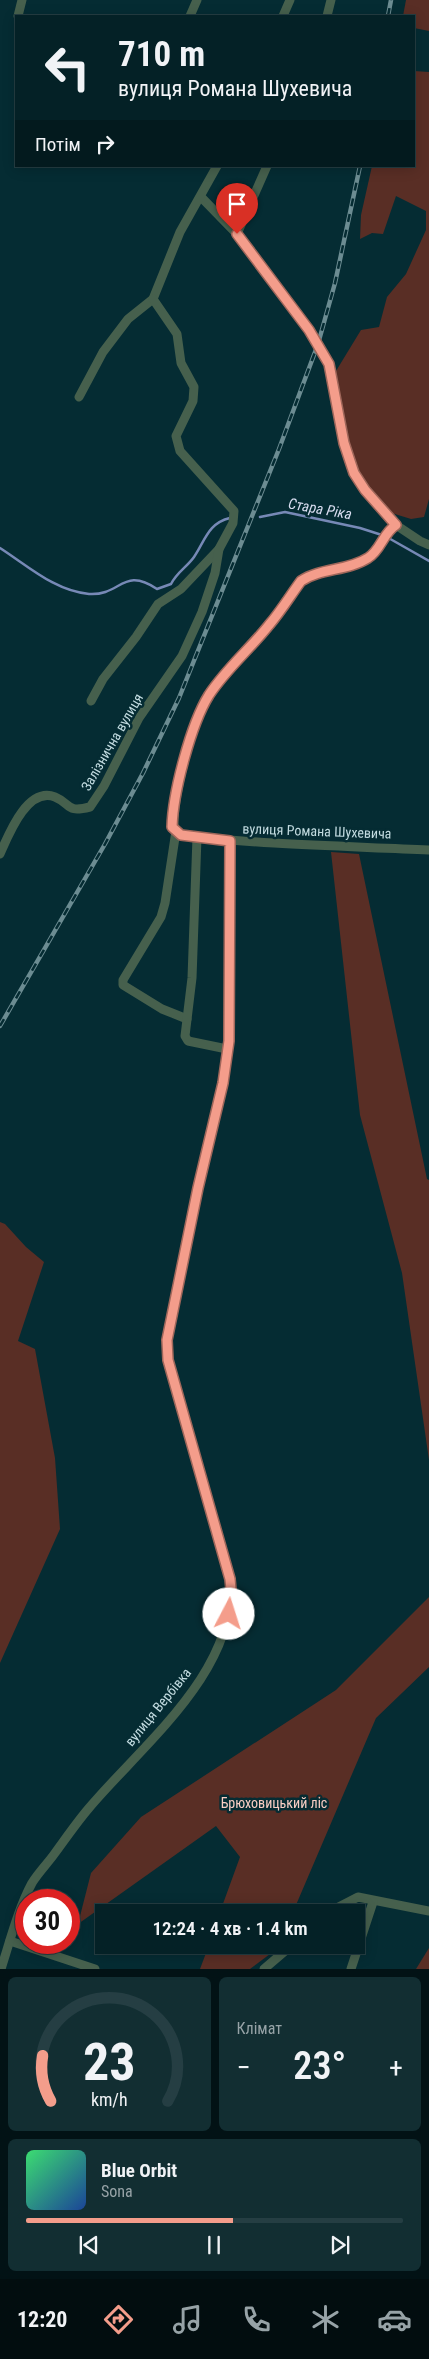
<!DOCTYPE html>
<html lang="uk">
<head>
<meta charset="utf-8">
<style>
	:root { --surface:#042126; --page:#122e32; --text:#f1f3f6; --muted:#97a3a7; --line:#253e43; --accent:#f49d8b }
	body { margin:0; font-family:"Roboto Condensed",sans-serif; background:var(--page); color:var(--text); height:100vh; display:flex; flex-direction:column; font-size:19px; white-space:nowrap }
	* { box-sizing:border-box; margin:0 }
	p { font-size:16px; color:var(--muted) }
	.icon { flex:none; width:28px; height:28px; fill:none; stroke:currentColor; stroke-width:2; stroke-linecap:round; stroke-linejoin:round }
	.map { position:relative; height:1969px; overflow:hidden }
	.sheet { display:flex; flex-direction:column; gap:8px; padding:8px; background:#021215; flex:1 }
	.sheet>* { flex:none }
	.hud { position:absolute; left:15px; top:15px; width:400px; height:152px; border-radius:0px; box-shadow:0 2px 12px #0003,0 0 0 1px var(--line); background:#042126; color:var(--text); overflow:hidden }
	.speed { position:absolute; left:15px; top:1889px; display:flex; gap:10px; font-size:25px; font-weight:700; text-align:center }
	.speed>* { display:grid; place-content:center; width:65px; height:65px; border-radius:50%; background:var(--surface); box-shadow:0 2px 12px #0003,0 0 0 1px var(--line); line-height:1 }
	.speed .limit { border:8px solid #d22; background:#fff; color:#111 }
	.pin { position:absolute; display:grid; place-items:center; width:42px; height:42px; color:#fff; margin:-51px -21px; border-radius:50% 50% 50% 0; rotate:-45deg; box-shadow:0 0 5px #0007 }
	.pin .icon { rotate:45deg }
	.me { position:absolute; width:55px; margin:-28px; rotate:5deg; stroke-linejoin:round; filter:drop-shadow(0 0 4px #0008) }
	.turn { display:flex; align-items:center; gap:18px; height:105px; padding:0 20px; font-size:22px }
	.turn .icon { width:65px; height:65px; stroke-width:2.5 }
	.turn b { display:block; font-size:35px; line-height:42px }
	.then { display:flex; align-items:center; height:48px; padding:0 20px; background:#0003; gap:10px; font-size:19px }
	.big { font-size:38px; font-weight:600; line-height:1.1 }
	.sheet .widget { flex:1; display:flex; flex-direction:column; justify-content:center; gap:8px; min-width:0; padding:0 18px; border-radius:8px; background:var(--page) }
	.sheet .dial { align-items:center; gap:0 }
	.dial svg { height:130px; overflow:visible; fill:none; stroke:var(--line); stroke-width:7; stroke-linecap:round; text-anchor:middle }
	.dial text { fill:var(--text); stroke:none }
	.song { display:flex; align-items:center; gap:15px }
	.cover { width:60px; height:60px; border-radius:8px; background:linear-gradient(135deg,hsl(140 70% 55%),hsl(220 70% 35%)) }
	.played { height:5px; border-radius:2px; background:linear-gradient(90deg,var(--accent) 55%,var(--line) 55%) }
	.keys { display:flex; justify-content:space-around; direction:ltr }
	.heat { display:flex; justify-content:space-between; align-items:center; font-size:28px; direction:ltr }
	.sheet .tiles { flex:1; display:grid; gap:8px; grid-template-columns:1fr 1fr }
	.widget:last-child { grid-column:span 2 }
	.trip { position:absolute; left:95px; top:1904px; width:270px; height:50px; border-radius:0px; background:var(--surface); box-shadow:0 2px 12px #0003,0 0 0 1px var(--line); font-weight:600; line-height:50px; text-align:center }
	.tab-bar { display:flex; height:80px; justify-content:space-around; align-items:center; background:#020d0f; color:var(--muted) }
	.tab-bar .icon { width:35px; height:35px }
	.tab-bar .current { color:var(--accent) }
	.tab-bar b { font-size:22px; color:var(--text) }
	.map>svg:first-child { display:block }
	.green { fill:#592e25 }
	.lines { fill:none; stroke-linecap:round; stroke-linejoin:round }
	.stream { stroke:#7789b6; stroke-width:2.5 }
	.minor { stroke:#46604d; stroke-width:9 }
	.rail-casing { stroke:#6c8c92; stroke-width:4.5 }
	.rail { stroke:#052c33; stroke-width:2.5; stroke-dasharray:8; stroke-linecap:butt }
	.route-casing { stroke:#9f665a; stroke-width:12 }
	.route { stroke:#f49d8b; stroke-width:9 }
	.labels { text-anchor:middle; dominant-baseline:central; stroke-width:5; stroke-linejoin:round; paint-order:stroke }
	.street-label { font-size:14px; fill:#c3dce1; stroke:#052c33 }
	.park-label { font-size:14px; fill:#facec4; stroke:#052c33 }
	.water-label { font-size:15px; font-style:italic; fill:#d9def1; stroke:#052c33 }
</style>
</head>
<body>
<div class="map">
<svg width="429" height="1969" viewBox="0 0 429 1969">
	<rect width="100%" height="100%" fill="#052c33"/>
	<!-- green -->
	<g class="green">
		<polygon points="406,0 429,0 429,31 414,28 414,16 403,16"/>
		<polygon points="414,71 429,72 429,499 424,517 411,519 385,511 355,474 337,399 336,371 361,330 379,327 387,297 406,274 426,230 426,211 396,196 383,234 372,233 360,239 361,215 372,166 414,166"/>
		<polygon points="331,852 359,854 427,1179 429,1180 429,1460 402,1273 360,1115"/>
		<polygon points="0,1222 5,1224 26,1247 44,1262 18,1341 35,1349 55,1458 60,1529 0,1663"/>
		<polygon points="429,1597 429,1667 376,1718 293,1912 220,1912 240,1857 216,1826 78,1924 91,1873 141,1817 336,1690"/>
		<polygon points="209,1945 279,1945 278,1948 250,1969 200,1969"/>
		<polygon points="429,1948 429,1969 416,1969"/>
	</g>
	<g class="lines">
		<!-- stream -->
		<g class="stream">
			<polyline points="260,517 285,512 360,528 385,536 429,561"/>
			<path d="M0,548c28,18 55,43 89,46 32,2 34,-28 68,-5l14,-5c6,-12 16,-17 23,-27 11,-16 14,-34 36,-39"/>
		</g>
		<!-- minor -->
		<g class="minor">
			<polyline points="18,16 22,0"/>
			<polyline points="190,16 197,0"/>
			<polyline points="283,16 290,0"/>
			<polyline points="327,16 331,0"/>
			<polyline points="201,197 237,234 309,330 329,364 344,443 358,480 396,525 420,541 429,545"/>
			<polyline points="237,234 267,166"/>
			<polyline points="79,397 103,352 128,319 153,299 180,232 217,166"/>
			<polyline points="91,701 103,679 136,637 158,604 181,589 219,549"/>
			<path d="M176,831c-9,-12 16,-104 24,-120 17,-35 48,-58 71,-88 10,-13 19,-33 32,-43 11,-9 48,-12 64,-21 14,-8 16,-26 29,-34"/>
			<path d="M176,831l5,4c83,10 165,11 248,15"/>
			<polyline points="176,831 165,903 161,917 123,980 123,985 162,1009 187,1019"/>
			<polyline points="197,837 192,978 185,1036 188,1041 227,1049"/>
			<path d="M0,854c8,-18 27,-68 55,-57 17,7 10,16 35,10l14,-21 35,-68 43,-62 20,-44 13,-39 4,-24 14,-26 1,-12 -54,-60 -4,-15 17,-35 1,-14 -13,-24 -4,-29 -24,-35"/>
			<polyline points="329,1912 358,1897 429,1911"/>
			<polyline points="10,1941 95,1969"/>
			<path d="M1,1969c9,-28 17,-60 31,-86 6,-10 16,-20 23,-30 11,-15 22,-31 34,-45 53,-63 150,-138 141,-229l-62,-219 -1,-20 31,-152 25,-105 6,-42v-200"/>
			<polyline points="264,1969 292,1945"/>
			<polyline points="351,1969 373,1902"/>
		</g>
		<!-- rail casing -->
		<g class="rail-casing">
			<g id="rail">
				<polyline points="388,16 391,0"/>
				<polyline points="0,1026 105,844 143,773 179,698 279,449 318,344 335,283 360,166"/>
			</g>
		</g>
		<!-- rail -->
		<use href="#rail" class="rail"/>
	</g>
	<g class="lines">
		<!-- route casing -->
		<g class="route-casing">
			<path id="route" d="M229,1614l3,-14 -2,-21 -62,-219 -1,-20 31,-152 25,-105 6,-42 1,-200 -49,-6 -9,-8c1,-35 19,-103 37,-132 17,-26 41,-46 60,-70 12,-14 21,-29 32,-44 19,-13 47,-10 67,-23 13,-8 15,-25 28,-33l-31,-35 -11,-17 -10,-30 -15,-79 -20,-34 -72,-96"/>
		</g>
		<!-- route -->
		<use href="#route" class="route"/>
	</g>
	<g class="labels">
		<!-- street labels -->
		<g class="street-label">
			<text transform="translate(112 742) rotate(-60)">Залізнична вулиця</text>
			<text transform="translate(317 831) rotate(2)">вулиця Романа Шухевича</text>
			<text transform="translate(158 1707) rotate(-51)">вулиця Вербівка</text>
		</g>
		<!-- park labels -->
		<g class="park-label">
			<text x="274" y="1803">Брюховицький ліс</text>
		</g>
		<!-- water labels -->
		<g class="water-label">
			<text transform="translate(320 509) rotate(10)">Стара Ріка</text>
		</g>
	</g>
</svg>
<div class="speed"><div class="limit">30</div></div>
<div class="pin" style="left:237px;top:234px;background:#d93025"><svg class="icon" aria-label="arrive" viewBox="0 0 24 24"><path d="M6 21V4h12l-3 4 3 4H6"/></svg></div>
<svg class="me" style="left:229px;top:1614px" viewBox="-20 -20 40 40"><circle r="19" fill="#fff"/><path d="M0-13L10 11 0 6-10 11z" fill="#f49d8b"/></svg>
<div class="trip">12:24 · 4 хв · 1.4 km</div>
<div class="hud">
<div class="turn"><svg class="icon" aria-label="left" viewBox="0 0 24 24"><path d="M17 20v-9H6M10 6l-5 5 5 5"/></svg><div><b>710 m</b>вулиця Романа Шухевича</div></div>
<div class="then">Потім<svg class="icon" aria-label="right" viewBox="0 0 24 24"><path d="M7 20v-9h11M14 6l5 5-5 5"/></svg></div>
</div>
</div>
<section class="sheet">
<div class="tiles">
<div class="widget dial"><svg viewBox="0 0 100 80">
<path d="M14 69A42 42 0 1 1 86 69"/>
<path d="M14 69A42 42 0 0 1 9 41" stroke="#f49d8b"/>
<text x="50" y="56" font-size="32" font-weight="700">23</text>
<text x="50" y="72" font-size="11">km/h</text>
</svg></div>
<div class="widget"><p>Клімат</p>
<div class="heat"><a>−</a><b class="big">23°</b><a>+</a></div>
</div>
<div class="widget">
<div class="song"><i class="cover"></i><div><b>Blue Orbit</b><p>Sona</p></div></div>
<div class="played"></div>
<div class="keys"><svg class="icon" aria-label="previous" viewBox="0 0 24 24"><path d="M18 5L8 12l10 7zM5 5v14"/></svg><svg class="icon" aria-label="pause" viewBox="0 0 24 24"><path d="M8 5v14M16 5v14"/></svg><svg class="icon" aria-label="next" viewBox="0 0 24 24"><path d="M6 5l10 7-10 7zM19 5v14"/></svg></div>
</div>
</div>
</section>
<nav class="tab-bar">
<b>12:20</b>
<svg class="icon current" aria-label="directions" viewBox="0 0 24 24"><path d="M12 3l9 9-9 9-9-9zM9 14v-3h6M13 9l2 2-2 2"/></svg>
<svg class="icon" aria-label="music" viewBox="0 0 24 24"><path d="M9 18V5l10-2v13"/><circle cx="6" cy="18" r="3"/><circle cx="16" cy="16" r="3"/></svg>
<svg class="icon" aria-label="phone" viewBox="0 0 24 24"><path d="M5 4h4l2 5-3 2q2 4 5 5l2-3 5 2v4C11 20 4 13 5 4z"/></svg>
<svg class="icon" aria-label="climate" viewBox="0 0 24 24"><path d="M12 3v18M4 7l16 10M4 17L20 7"/></svg>
<svg class="icon" aria-label="car" viewBox="0 0 24 24"><path d="M5 17H2v-5l4-1 3-4h7l3 4 3 1v5h-3M9 17h6M6 11h13"/><circle cx="7" cy="17" r="2"/><circle cx="17" cy="17" r="2"/></svg>
</nav>
</body>
</html>
